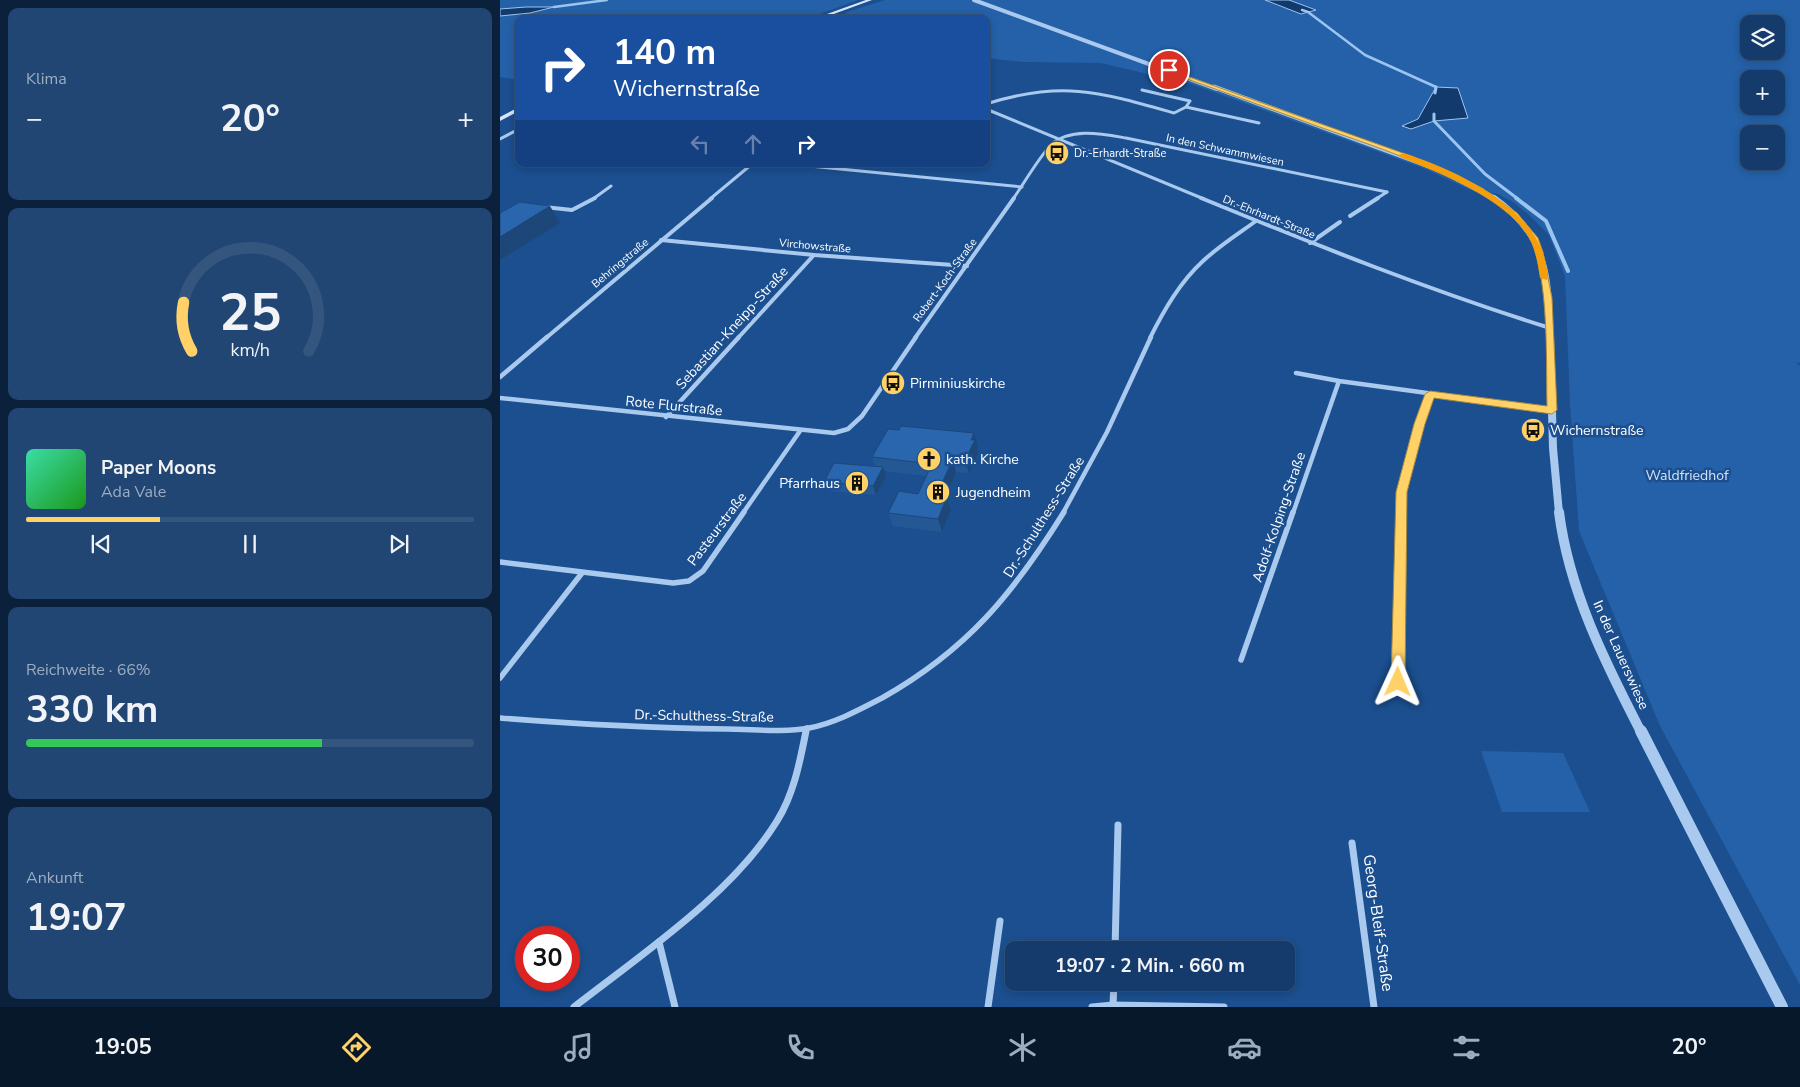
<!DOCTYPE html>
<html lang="de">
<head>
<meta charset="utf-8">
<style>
	:root { --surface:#143b6b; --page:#214673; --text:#f1f3f6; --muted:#9dadc1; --line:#33557e; --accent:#ffd166 }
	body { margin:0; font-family:"Nunito Sans",sans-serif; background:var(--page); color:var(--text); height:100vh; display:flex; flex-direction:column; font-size:19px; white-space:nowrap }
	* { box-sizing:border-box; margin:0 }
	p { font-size:16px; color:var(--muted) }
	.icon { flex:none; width:28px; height:28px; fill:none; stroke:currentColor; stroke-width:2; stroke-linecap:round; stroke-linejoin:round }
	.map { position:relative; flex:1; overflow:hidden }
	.panel { display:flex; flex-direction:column; gap:8px; padding:8px; background:#0b203b; width:500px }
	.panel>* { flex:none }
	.top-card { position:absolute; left:15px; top:15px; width:475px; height:152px; border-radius:10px; box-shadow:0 2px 8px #0003,0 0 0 1px var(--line); background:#1a4fa0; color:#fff; overflow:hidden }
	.fabs { position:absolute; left:1240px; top:15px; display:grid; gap:10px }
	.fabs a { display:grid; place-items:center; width:45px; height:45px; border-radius:10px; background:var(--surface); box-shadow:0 2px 8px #0003,0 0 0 1px var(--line); font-size:25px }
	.speed { position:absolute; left:15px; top:926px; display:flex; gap:10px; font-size:25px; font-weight:700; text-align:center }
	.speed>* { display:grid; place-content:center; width:65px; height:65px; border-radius:50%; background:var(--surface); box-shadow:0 2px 8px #0003,0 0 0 1px var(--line); line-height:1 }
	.speed .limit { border:8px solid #d22; background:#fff; color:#111 }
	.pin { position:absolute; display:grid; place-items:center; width:42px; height:42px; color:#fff; margin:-21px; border:2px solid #fff; border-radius:50%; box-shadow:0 1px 5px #0007 }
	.me { position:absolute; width:55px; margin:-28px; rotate:1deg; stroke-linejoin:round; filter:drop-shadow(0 0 4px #0008) }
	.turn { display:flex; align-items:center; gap:18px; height:105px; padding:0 15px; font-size:22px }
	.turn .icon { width:65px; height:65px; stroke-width:2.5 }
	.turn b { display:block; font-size:35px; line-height:42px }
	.lanes { display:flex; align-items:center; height:48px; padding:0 15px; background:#0003; justify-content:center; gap:25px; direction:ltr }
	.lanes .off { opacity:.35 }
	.big { font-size:38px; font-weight:700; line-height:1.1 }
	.panel .tile { flex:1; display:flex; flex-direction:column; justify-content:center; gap:8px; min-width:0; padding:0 18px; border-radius:10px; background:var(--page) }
	.panel .dial { align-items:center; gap:0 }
	.dial svg { height:130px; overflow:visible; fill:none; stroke:var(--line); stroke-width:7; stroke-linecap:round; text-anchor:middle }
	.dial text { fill:var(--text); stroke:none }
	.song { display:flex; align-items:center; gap:15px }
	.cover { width:60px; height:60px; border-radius:8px; background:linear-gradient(135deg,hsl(160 70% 55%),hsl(120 70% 35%)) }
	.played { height:5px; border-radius:2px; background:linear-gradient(90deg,var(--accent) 30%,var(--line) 30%) }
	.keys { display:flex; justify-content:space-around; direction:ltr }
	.heat { display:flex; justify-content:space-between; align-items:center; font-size:28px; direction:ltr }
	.charge { height:8px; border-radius:4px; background:linear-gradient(90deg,#34c759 66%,var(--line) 0) }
	.trip { position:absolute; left:505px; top:941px; width:290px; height:50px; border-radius:10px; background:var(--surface); box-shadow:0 2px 8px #0003,0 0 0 1px var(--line); font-weight:700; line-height:50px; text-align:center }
	.dock { display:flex; height:80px; justify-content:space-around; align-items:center; background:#08182b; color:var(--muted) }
	.dock .icon { width:35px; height:35px }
	.dock .active { color:var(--accent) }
	.dock b { font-size:22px; color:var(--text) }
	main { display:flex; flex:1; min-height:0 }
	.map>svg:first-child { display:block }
	.green { fill:#2461a8; fill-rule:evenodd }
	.water { fill:#123a6d; stroke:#9cc4f0 }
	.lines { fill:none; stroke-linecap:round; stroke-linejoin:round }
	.stream-far2 { stroke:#9cc4f0; stroke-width:2.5 }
	.stream-far1 { stroke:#9cc4f0; stroke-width:3 }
	.stream { stroke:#9cc4f0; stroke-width:4 }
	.minor-far4 { stroke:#a9c9ee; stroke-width:3 }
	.minor-far3 { stroke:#a9c9ee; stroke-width:4 }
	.minor-far2 { stroke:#a9c9ee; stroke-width:4.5 }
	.minor-far1 { stroke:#a9c9ee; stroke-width:5.5 }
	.minor { stroke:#a9c9ee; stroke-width:7 }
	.tertiary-far5 { stroke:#a9c9ee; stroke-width:4 }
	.tertiary-far4 { stroke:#a9c9ee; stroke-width:5 }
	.tertiary-far3 { stroke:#a9c9ee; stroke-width:6 }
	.tertiary-far2 { stroke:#a9c9ee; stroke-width:8 }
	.tertiary-far1 { stroke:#a9c9ee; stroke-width:10 }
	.tertiary { stroke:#a9c9ee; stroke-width:12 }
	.secondary { fill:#d6e6fa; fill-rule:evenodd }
	.wall { fill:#245895 }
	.shaded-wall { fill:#1d4779 }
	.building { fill:#2a66ad; stroke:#1d4779 }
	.route { fill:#ffd166; stroke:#a68842 }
	.slow { fill:#f59e0b }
	.labels { text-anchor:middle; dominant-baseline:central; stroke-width:5; stroke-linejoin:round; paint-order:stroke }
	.far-street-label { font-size:11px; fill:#fff; stroke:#1b4f8f }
	.far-poi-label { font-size:11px; fill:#fff; stroke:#1b4f8f; text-anchor:start }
	.street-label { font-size:14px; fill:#fff; stroke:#1b4f8f }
	.poi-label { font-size:14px; fill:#fff; stroke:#1b4f8f; text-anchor:start }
	.park-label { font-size:14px; fill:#cfe3fa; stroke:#1b4f8f }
	.near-street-label { font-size:16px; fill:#fff; stroke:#1b4f8f }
</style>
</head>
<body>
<main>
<section class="panel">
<div class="tile"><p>Klima</p>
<div class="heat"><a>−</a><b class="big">20°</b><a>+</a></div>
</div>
<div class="tile dial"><svg viewBox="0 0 100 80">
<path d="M14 69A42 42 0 1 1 86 69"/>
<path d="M14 69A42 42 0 0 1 9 39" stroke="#ffd166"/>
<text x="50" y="56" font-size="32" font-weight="700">25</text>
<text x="50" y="72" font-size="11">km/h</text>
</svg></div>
<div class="tile">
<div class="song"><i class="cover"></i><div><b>Paper Moons</b><p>Ada Vale</p></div></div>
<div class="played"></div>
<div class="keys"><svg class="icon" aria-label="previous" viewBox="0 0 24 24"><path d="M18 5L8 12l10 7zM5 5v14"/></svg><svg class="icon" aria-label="pause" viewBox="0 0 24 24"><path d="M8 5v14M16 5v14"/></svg><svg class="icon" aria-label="next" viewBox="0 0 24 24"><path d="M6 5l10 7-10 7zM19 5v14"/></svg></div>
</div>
<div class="tile"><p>Reichweite · 66%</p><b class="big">330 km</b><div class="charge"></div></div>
<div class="tile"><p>Ankunft</p><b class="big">19:07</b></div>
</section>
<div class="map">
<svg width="1300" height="1007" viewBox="0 0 1300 1007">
	<rect width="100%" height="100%" fill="#1b4f8f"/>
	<!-- green -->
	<g class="green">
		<polygon points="0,0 358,0 306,19 19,19 19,80 0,77 0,16 30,13 53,7 0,9"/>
		<path d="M385,0h380l36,14 15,-4 -27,-10h511v363l-4,-1 4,4v619l-140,-259 -81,-195 -9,-127 -5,-128 -16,-41 -21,-21 -15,-12 -15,-8 -23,-2 -52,-24 -229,-83 -93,-22 -78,-1 -37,-4v-39h-118l-24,-6zM1249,24h27v27h-27zM1249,79h27v27h-27zM1249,134h27v27h-27z"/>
		<polygon points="981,751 1063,753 1090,812 1002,812"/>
	</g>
	<!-- water -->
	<g class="water">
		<polygon points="765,0 789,0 816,10 801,14"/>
		<polygon points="26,7 54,7 30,13 0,16 0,9"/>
		<polygon points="936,87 958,88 968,118 934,121 911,129 902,126 918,119"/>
	</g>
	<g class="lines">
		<!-- stream-far2 -->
		<g class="stream-far2">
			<polyline points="54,7 107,0"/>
			<polyline points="802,10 808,12 865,55 936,87 936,89"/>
		</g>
		<!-- stream-far1 -->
		<g class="stream-far1">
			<polyline points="935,93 936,87"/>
			<polyline points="934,114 934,121 985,174 1018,199"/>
		</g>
		<!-- stream -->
		<polyline class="stream" points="1016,198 1046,221 1068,271"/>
		<!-- minor-far4 -->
		<g class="minor-far4">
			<path d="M486,104c76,-24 114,-12 188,9l12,-6 4,-6 -48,-11"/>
			<polyline points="686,107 759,123"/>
			<polyline points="486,109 704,199"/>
			<polyline points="0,139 19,129"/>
			<polyline points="289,164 522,187"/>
			<polyline points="93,199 111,186"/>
			<polyline points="210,199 252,164"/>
			<path d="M513,199c10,-14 26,-42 38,-54 19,-18 52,-11 75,-7l261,54"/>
			<polyline points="876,199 887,192"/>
		</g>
		<!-- minor-far3 -->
		<g class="minor-far3">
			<path d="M701,198c115,47 230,93 349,130"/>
			<polyline points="44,207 72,210 95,198"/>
			<polyline points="850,216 878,198"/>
			<polyline points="161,240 314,255 467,266"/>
			<polyline points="810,243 840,222"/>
			<polyline points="46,338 212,198"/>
			<polyline points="238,338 314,255"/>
			<polyline points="415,338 514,198"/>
			<path d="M650,338c14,-28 30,-56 53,-77 16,-15 35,-27 53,-40"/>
		</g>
		<!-- minor-far2 -->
		<g class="minor-far2">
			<polyline points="796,373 839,381 1052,410"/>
			<polyline points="0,377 47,337"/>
			<polyline points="0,398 334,433 348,429 362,416 416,337"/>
			<polyline points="166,417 239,337"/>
			<polyline points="243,513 300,431"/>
			<polyline points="563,513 607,432 651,337"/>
			<polyline points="793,513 839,381"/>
			<polyline points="902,513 902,492 930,394"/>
		</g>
		<!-- minor-far1 -->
		<g class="minor-far1">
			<polyline points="0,562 173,583 189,581 203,571 244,512"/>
			<polyline points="741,660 793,512"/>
			<polyline points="0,678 82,573"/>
			<polyline points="898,682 902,512"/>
			<path d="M0,718c75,6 151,10 226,11 27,0 56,4 83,-1 26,-5 50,-18 73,-30 85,-48 131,-104 182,-186"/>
			<polyline points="306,732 307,728"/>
		</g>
		<!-- minor -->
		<g class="minor">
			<polyline points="852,843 874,1007"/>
			<polyline points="159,942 175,1007"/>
			<polyline points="615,950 618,825"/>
			<polyline points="613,1005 614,982"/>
			<path d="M74,1007c68,-53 158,-113 203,-186 17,-27 23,-60 29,-90"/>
			<polyline points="488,1007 500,921"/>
			<polyline points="592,1007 613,1005 724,1007"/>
		</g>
		<!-- tertiary-far5 -->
		<polyline class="tertiary-far5" points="474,0 717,89"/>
		<!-- tertiary-far4 -->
		<polyline class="tertiary-far4" points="714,87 940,170 996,199"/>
		<!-- tertiary-far3 -->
		<path class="tertiary-far3" d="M994,198c54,38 55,79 56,140"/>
		<!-- tertiary-far2 -->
		<polyline class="tertiary-far2" points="1050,337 1053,448 1059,513"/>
		<!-- tertiary-far1 -->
		<path class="tertiary-far1" d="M1059,512c10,79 46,150 82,220"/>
		<!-- tertiary -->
		<polyline class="tertiary" points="1141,731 1282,1007"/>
		<!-- secondary -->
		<g class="secondary">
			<polygon points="366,0 372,0 320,19 313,19"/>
			<polygon points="19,107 19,111 0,121 0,117"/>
		</g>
	</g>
	<!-- wall -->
	<polygon class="wall" points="478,446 477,449 478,453 469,473 456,472 445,497 447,497 451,510 442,532 393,526 388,513 418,494 426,476 384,471 386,476 376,495 328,491 324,482 375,466 372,457"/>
	<!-- shaded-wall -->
	<g class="shaded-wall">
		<polygon points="50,206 60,223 0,260 0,237"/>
		<polygon points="474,433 478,446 477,449 478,453 469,473 465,460 471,440"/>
		<polygon points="453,459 456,472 440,509 436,496"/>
		<polygon points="383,467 386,476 376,495 373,486"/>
		<polygon points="447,497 451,510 442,532 438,519"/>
	</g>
	<!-- building -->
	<g class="building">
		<polygon points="20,202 50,206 0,237 0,213"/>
		<polygon points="401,426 474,433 471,440 475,440 465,460 453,459 436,496 447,497 438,519 388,513 399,491 418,494 432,464 372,457 388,429 399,430"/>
		<polygon points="334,463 383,467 373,486 324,482"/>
	</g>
	<!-- route -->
	<path class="route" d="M667,69l247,88 68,31 35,25 21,25 5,14 9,46 5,112 -5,4 -118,-16 -9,26 -18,68 -2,190 -3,4 -4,2 -5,-2 -2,-4 5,-190 18,-68 11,-30 5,-3 117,15c-1,-45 2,-125 -16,-165 -26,-55 -162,-96 -217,-116 -49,-18 -98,-36 -147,-53z"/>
	<!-- slow -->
	<path class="slow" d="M903,153c49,15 131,53 142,108 1,6 4,13 2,19l-7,-2c-2,-13 -4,-26 -9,-37 -21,-42 -90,-67 -131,-84l-1,-2z"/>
	<!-- icons -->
	<defs>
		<g id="bus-disc" transform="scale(1.25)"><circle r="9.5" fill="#ffd166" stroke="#1b4f8f"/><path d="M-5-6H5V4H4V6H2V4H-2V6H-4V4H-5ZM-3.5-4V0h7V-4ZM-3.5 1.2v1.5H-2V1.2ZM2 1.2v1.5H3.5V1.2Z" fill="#111"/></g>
		<g id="church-disc" transform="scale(1.25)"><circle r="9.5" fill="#ffd166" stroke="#1b4f8f"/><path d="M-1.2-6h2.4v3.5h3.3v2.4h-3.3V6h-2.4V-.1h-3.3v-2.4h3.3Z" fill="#111"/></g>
		<g id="building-disc" transform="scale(1.25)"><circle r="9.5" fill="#ffd166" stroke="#1b4f8f"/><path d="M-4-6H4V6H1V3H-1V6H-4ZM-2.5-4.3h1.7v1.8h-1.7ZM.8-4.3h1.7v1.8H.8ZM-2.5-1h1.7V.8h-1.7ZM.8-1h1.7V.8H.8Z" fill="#111"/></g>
	</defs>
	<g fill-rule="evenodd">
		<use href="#bus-disc" x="557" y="153"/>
		<use href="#bus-disc" x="393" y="383"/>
		<use href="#bus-disc" x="1033" y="430"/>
		<use href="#church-disc" x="429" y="459"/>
		<use href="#building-disc" x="357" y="483"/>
		<use href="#building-disc" x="438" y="492"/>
	</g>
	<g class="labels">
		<!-- far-street labels -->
		<g class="far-street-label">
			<text transform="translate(725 150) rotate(12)">In den Schwammwiesen</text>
			<text transform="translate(769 217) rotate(22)">Dr.-Ehrhardt-Straße</text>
			<text transform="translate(315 246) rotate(5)">Virchowstraße</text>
			<text transform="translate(120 263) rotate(-40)">Behringstraße</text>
			<text transform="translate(445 280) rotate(-54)">Robert-Koch-Straße</text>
		</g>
		<!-- far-poi labels -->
		<g class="far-poi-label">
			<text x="574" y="153">Dr.-Erhardt-Straße</text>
		</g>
		<!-- street labels -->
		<g class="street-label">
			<text transform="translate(232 328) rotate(-48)">Sebastian-Kneipp-Straße</text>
			<text transform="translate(174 406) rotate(6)">Rote Flurstraße</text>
			<text transform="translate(544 517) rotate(-58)">Dr.-Schulthess-Straße</text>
			<text transform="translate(779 517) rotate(-71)">Adolf-Kolping-Straße</text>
			<text transform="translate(217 529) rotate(-53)">Pasteurstraße</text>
			<text transform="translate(1121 655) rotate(66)">In der Lauerswiese</text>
			<text transform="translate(204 716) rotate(1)">Dr.-Schulthess-Straße</text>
		</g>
		<!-- poi labels -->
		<g class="poi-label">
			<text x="410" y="383">Pirminiuskirche</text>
			<text x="1050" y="430">Wichernstraße</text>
			<text x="446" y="459">kath. Kirche</text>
			<text x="340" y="483" text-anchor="end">Pfarrhaus</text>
			<text x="456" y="492">Jugendheim</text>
		</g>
		<!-- park labels -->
		<g class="park-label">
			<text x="1187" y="475">Waldfriedhof</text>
		</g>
		<!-- near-street labels -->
		<g class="near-street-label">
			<text transform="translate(878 923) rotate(82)">Georg-Bleif-Straße</text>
		</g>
	</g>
</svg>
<div class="fabs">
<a><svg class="icon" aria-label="layers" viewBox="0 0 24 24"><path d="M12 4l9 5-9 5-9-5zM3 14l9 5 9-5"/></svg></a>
<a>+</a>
<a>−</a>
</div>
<div class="speed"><div class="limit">30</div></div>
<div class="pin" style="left:669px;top:70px;background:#d93025"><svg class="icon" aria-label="arrive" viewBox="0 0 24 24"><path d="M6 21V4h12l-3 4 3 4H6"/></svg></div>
<svg class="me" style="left:898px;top:682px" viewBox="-20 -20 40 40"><path d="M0-17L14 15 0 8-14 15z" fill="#ffd166" stroke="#fff" stroke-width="4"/></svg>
<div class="trip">19:07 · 2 Min. · 660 m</div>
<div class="top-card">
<div class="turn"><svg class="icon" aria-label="right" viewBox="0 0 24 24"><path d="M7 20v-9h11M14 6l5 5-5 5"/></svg><div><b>140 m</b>Wichernstraße</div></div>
<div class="lanes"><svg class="icon off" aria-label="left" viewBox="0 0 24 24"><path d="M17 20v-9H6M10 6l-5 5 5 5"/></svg><svg class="icon off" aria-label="ahead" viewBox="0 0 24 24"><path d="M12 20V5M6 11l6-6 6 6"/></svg><svg class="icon" aria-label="right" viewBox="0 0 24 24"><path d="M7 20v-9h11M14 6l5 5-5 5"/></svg></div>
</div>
</div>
</main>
<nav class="dock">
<b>19:05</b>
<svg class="icon active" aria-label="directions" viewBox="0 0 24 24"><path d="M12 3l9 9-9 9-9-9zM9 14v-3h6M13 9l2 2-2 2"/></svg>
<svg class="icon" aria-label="music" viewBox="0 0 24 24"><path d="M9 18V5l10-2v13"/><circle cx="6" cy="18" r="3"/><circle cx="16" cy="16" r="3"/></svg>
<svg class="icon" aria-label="phone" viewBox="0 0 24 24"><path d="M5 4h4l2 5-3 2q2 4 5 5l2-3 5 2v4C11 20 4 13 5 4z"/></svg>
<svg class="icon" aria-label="climate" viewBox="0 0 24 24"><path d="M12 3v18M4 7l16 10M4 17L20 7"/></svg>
<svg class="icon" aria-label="car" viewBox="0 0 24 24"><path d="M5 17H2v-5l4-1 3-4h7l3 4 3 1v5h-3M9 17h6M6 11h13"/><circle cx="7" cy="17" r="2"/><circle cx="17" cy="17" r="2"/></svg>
<svg class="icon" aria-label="filters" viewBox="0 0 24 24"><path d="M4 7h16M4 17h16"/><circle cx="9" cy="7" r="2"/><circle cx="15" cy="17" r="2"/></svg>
<b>20°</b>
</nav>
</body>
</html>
